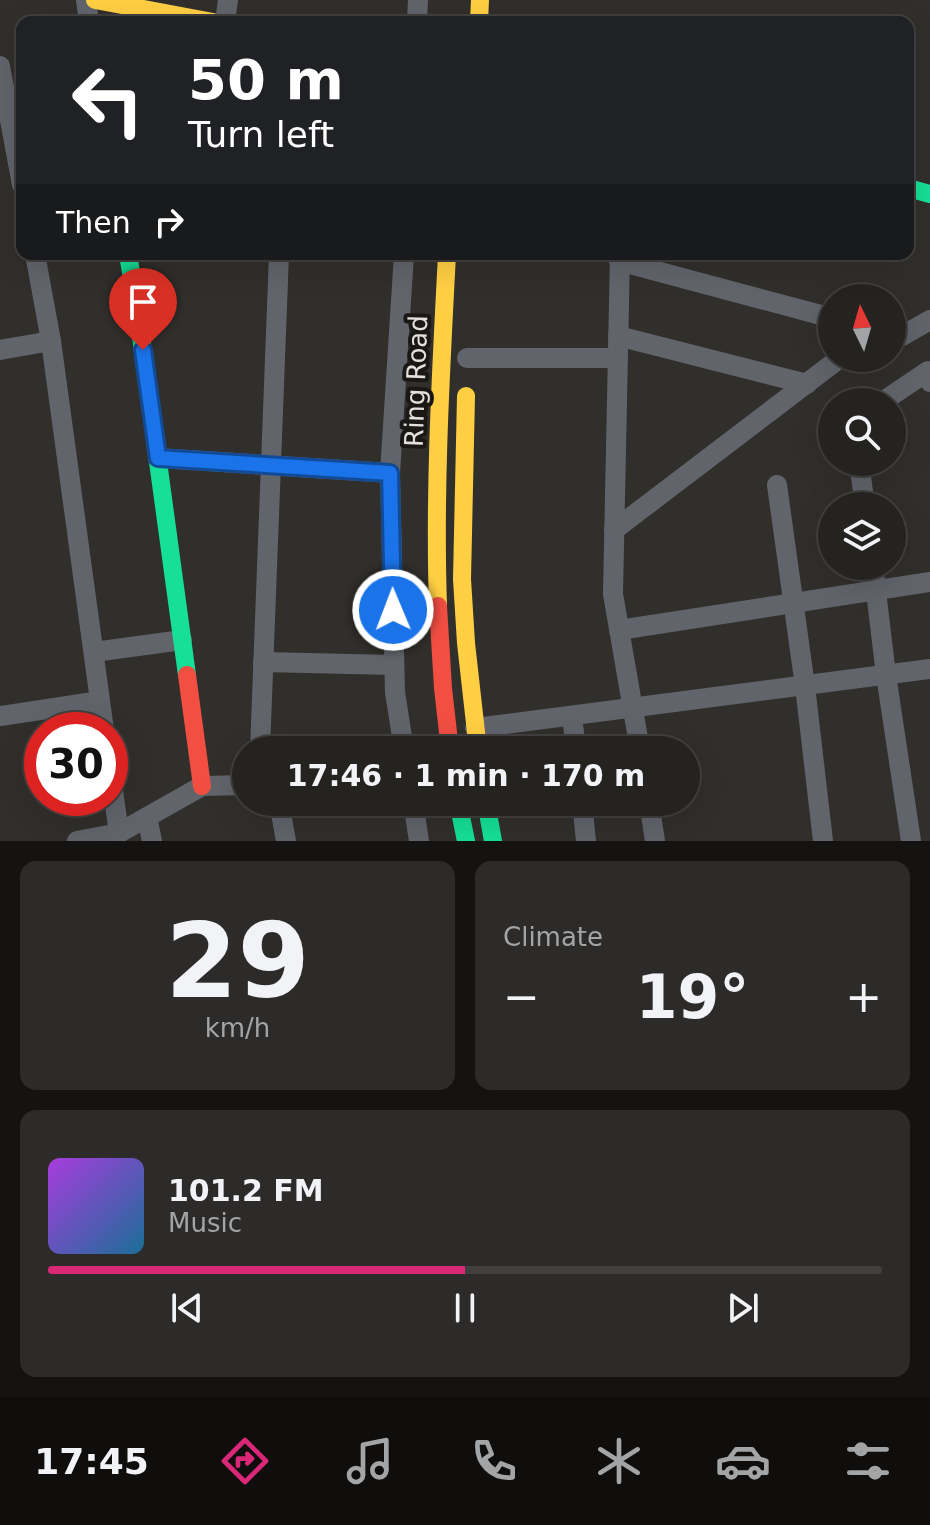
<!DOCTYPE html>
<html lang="en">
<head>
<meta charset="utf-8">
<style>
	:root { --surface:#252320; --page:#2d2b29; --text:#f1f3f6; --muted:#a3a4a5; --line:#42403e; --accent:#db2777 }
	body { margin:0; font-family:"DejaVu Sans",sans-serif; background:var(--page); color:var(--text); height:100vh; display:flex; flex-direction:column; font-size:30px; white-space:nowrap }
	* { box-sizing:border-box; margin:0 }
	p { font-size:26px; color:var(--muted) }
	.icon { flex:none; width:44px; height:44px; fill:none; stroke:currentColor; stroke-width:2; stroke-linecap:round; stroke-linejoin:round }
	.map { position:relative; height:841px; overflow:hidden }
	.details { display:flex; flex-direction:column; gap:20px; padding:20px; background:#141312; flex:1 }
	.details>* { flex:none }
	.top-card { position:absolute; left:16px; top:16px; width:898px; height:244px; border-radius:16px; box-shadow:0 8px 32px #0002,0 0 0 2px var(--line); background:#202124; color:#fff; overflow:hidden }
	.needle { width:52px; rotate:355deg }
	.controls { position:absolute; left:818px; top:284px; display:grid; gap:16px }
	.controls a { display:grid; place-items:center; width:88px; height:88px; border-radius:50%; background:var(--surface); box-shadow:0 8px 32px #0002,0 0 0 2px var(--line); font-size:40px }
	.speed { position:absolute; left:24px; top:712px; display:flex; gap:16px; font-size:40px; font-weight:700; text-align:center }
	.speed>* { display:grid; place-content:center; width:104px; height:104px; border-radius:50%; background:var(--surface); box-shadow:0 8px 32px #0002,0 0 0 2px var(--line); line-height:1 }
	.speed .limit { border:12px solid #d22; background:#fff; color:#111 }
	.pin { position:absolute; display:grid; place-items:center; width:68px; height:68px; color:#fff; margin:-82px -34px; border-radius:50% 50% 50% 0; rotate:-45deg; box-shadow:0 0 8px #0007 }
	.pin .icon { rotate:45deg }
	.me { position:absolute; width:88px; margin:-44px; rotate:359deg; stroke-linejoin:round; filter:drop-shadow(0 0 6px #0008) }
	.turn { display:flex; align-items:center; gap:28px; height:168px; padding:0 40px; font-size:36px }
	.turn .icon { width:104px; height:104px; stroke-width:2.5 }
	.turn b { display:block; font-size:56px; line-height:68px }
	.then { display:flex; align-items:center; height:76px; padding:0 40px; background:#0003; gap:16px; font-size:30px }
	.big { font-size:60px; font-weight:800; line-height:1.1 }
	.details .card { flex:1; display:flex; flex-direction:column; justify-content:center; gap:12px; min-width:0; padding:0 28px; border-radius:16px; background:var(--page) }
	.details .dial { align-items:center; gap:0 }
	.dial b { font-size:104px; line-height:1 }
	.song { display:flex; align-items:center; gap:24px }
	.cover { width:96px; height:96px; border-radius:12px; background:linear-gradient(135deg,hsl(280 70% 55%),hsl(200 70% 35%)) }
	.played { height:8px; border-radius:4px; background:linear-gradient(90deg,var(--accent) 50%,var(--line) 50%) }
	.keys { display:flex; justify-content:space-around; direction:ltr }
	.heat { display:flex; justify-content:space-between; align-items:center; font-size:44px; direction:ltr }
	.details .tiles { flex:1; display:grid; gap:20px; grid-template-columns:1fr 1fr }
	.card:last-child { grid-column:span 2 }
	.trip { position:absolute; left:232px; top:736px; width:468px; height:80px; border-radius:40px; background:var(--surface); box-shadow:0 8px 32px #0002,0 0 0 2px var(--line); font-weight:800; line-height:80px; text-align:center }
	.tabs { display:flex; height:128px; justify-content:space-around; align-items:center; background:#0f0e0d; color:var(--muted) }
	.tabs .icon { width:56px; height:56px }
	.tabs .on { color:var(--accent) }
	.tabs b { font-size:36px; color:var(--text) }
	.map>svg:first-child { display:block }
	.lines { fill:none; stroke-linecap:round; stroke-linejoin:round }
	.street { stroke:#61646b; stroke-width:20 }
	.fast { stroke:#16e098; stroke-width:18 }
	.slow { stroke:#ffcf43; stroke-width:18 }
	.jam { stroke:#f24e42; stroke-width:18 }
	.route-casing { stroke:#114b97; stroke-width:20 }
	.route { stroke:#1a73e8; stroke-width:14 }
	.labels { text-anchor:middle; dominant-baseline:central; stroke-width:8; stroke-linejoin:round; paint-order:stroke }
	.street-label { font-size:26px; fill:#e3e1dc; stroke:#1a1815 }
</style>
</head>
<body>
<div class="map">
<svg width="930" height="841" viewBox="0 0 930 841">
	<rect width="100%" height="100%" fill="#312f2b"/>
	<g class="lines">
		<!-- street -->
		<g class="street">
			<polyline points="86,0 89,22"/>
			<polyline points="225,22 228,0"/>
			<polyline points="417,22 418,0"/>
			<polyline points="0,66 22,185"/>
			<polyline points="35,254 51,341"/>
			<polyline points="404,254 390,473 395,692 404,750"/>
			<polyline points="620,254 613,594 640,750"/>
			<polyline points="619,261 832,318"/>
			<polyline points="892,334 902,336 930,320"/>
			<polyline points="618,336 807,384"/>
			<polyline points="0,350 51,341 104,730"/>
			<polyline points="467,358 618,358"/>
			<polyline points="882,402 928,371 930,382"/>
			<polyline points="158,458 390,473"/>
			<polyline points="859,462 865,506"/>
			<polyline points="777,485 805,686 823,841"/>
			<polyline points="614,530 840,358"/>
			<polyline points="873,566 886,675 911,841"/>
			<polyline points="619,630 930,582"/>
			<polyline points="94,652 182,640"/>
			<polyline points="263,662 394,665"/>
			<polyline points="0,716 100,701"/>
			<polyline points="572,716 576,750"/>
			<polyline points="475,728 930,669"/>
			<polyline points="260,750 279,254"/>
			<polyline points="279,802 286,841"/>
			<polyline points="413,802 419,841"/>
			<polyline points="582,802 586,841"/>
			<polyline points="649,802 655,841"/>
			<polyline points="147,817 152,841"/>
			<polyline points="119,833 202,786 246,785"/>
			<polyline points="77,841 119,833 110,770"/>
		</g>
		<!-- fast -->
		<g class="fast">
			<polyline points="908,188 930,194"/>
			<polyline points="128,254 139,322 187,675"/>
			<polyline points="458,802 466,841"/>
			<polyline points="486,802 493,841"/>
		</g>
		<!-- slow -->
		<g class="slow">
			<polyline points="95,0 213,22"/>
			<polyline points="479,22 480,0"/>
			<polyline points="466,396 462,579 466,643 478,750"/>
			<path d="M438,606c-4,-118 3,-235 9,-352"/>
		</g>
		<!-- jam -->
		<g class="jam">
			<polyline points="438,606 443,688 450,750"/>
			<polyline points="187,675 202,786"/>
		</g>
	</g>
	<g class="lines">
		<!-- route casing -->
		<g class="route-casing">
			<polyline id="route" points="143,350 158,458 390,473 393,610"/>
		</g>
		<!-- route -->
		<use href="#route" class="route"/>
	</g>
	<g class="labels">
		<!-- street labels -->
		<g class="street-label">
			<text transform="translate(416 381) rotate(-88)">Ring Road</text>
		</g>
	</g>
</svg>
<div class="controls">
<a><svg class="needle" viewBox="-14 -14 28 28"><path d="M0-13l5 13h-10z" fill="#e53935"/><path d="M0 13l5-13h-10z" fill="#a3a4a5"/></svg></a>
<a><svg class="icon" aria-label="search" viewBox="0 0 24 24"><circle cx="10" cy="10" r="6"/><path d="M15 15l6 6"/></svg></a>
<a><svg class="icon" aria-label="layers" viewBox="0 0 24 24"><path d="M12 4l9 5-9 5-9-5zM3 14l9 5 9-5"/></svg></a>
</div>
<div class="speed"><div class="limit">30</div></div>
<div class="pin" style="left:143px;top:350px;background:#d93025"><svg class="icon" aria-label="arrive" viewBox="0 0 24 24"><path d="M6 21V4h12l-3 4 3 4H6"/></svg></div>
<svg class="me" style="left:393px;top:610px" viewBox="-20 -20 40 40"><circle r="17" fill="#1a73e8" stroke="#fff" stroke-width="3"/><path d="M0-11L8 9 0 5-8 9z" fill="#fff"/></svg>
<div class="trip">17:46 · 1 min · 170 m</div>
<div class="top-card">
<div class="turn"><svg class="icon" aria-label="left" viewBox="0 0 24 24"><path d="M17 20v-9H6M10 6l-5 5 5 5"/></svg><div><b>50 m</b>Turn left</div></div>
<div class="then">Then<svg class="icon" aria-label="right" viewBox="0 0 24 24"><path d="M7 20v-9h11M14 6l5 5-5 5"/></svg></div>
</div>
</div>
<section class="details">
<div class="tiles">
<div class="card dial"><b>29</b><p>km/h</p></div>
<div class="card"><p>Climate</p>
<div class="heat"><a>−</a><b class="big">19°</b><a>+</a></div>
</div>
<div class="card">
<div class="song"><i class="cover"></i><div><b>101.2 FM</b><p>Music</p></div></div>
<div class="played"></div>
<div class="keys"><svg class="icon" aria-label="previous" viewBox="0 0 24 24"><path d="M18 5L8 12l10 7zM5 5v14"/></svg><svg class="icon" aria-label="pause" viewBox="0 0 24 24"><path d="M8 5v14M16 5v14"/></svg><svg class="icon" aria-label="next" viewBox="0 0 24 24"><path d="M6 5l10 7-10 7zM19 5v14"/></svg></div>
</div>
</div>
</section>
<nav class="tabs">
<b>17:45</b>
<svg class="icon on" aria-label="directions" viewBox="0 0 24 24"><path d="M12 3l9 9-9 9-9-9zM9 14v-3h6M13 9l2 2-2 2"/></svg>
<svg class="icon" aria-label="music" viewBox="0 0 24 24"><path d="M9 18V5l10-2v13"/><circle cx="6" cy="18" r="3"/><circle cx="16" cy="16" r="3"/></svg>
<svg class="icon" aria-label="phone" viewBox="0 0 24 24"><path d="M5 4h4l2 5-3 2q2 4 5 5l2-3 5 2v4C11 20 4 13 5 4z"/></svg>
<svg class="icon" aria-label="climate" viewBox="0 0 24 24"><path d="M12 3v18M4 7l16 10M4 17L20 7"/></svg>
<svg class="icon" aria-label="car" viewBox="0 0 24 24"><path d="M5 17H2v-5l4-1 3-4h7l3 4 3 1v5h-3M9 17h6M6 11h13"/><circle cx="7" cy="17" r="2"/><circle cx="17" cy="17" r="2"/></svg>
<svg class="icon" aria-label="filters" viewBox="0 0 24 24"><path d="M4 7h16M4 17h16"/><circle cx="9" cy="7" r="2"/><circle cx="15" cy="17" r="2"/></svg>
</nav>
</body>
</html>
